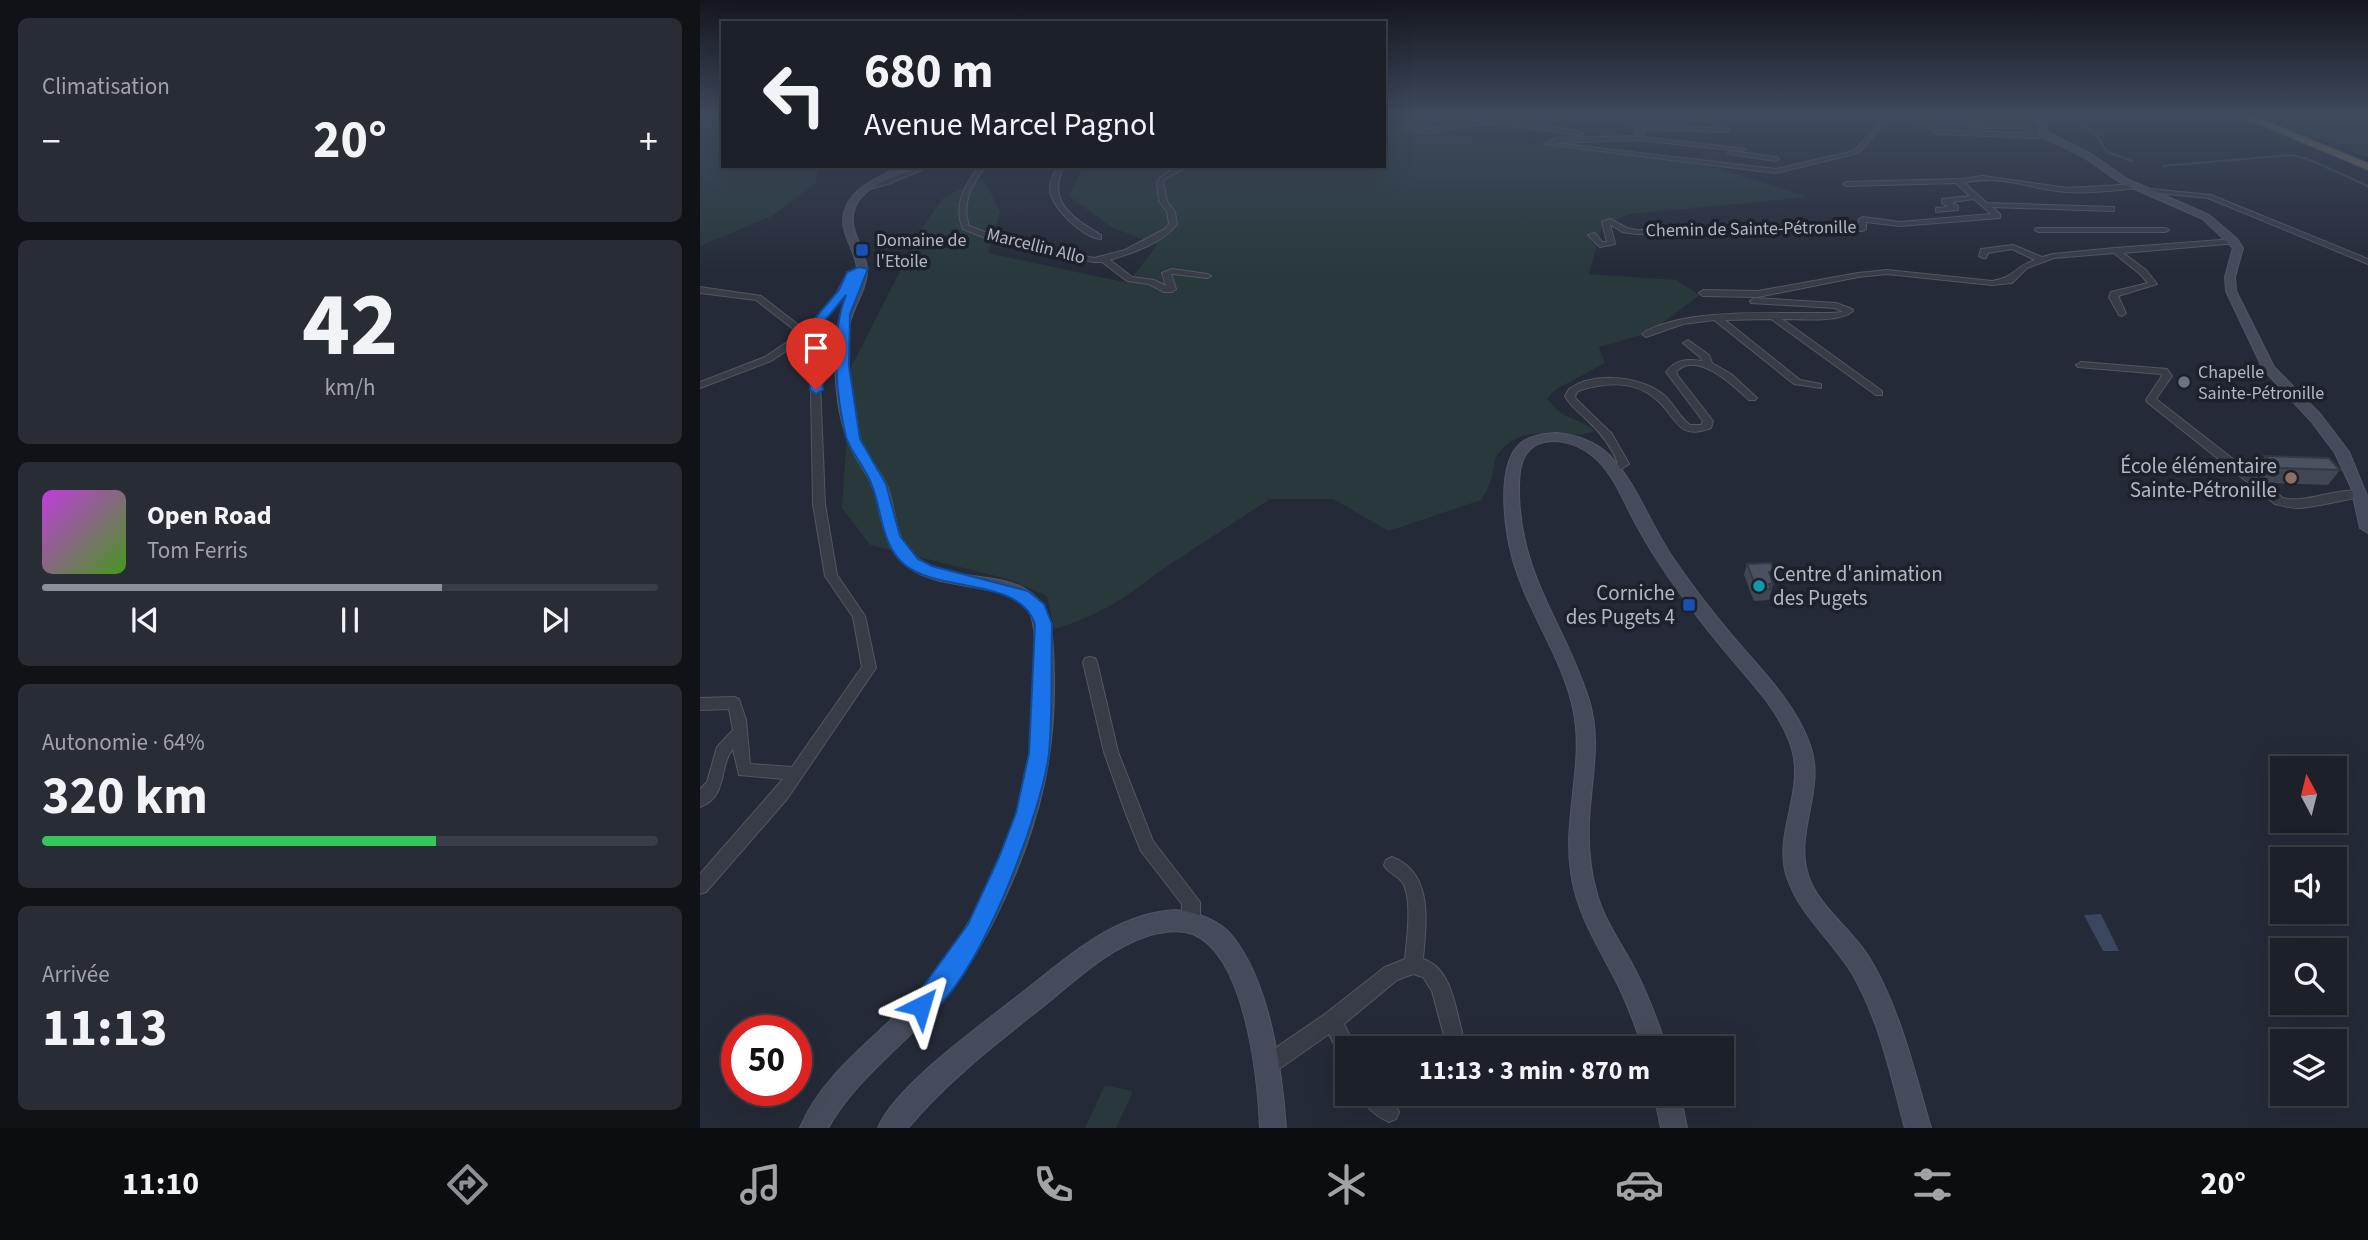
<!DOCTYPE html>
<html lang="fr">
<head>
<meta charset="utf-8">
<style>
	:root { --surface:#1b2029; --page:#282d35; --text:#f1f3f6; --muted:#a0a3a8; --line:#393e46; --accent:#8c9099 }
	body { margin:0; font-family:"Source Sans 3",sans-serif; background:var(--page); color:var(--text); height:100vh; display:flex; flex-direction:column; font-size:26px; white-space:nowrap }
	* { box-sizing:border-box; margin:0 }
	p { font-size:23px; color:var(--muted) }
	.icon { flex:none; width:38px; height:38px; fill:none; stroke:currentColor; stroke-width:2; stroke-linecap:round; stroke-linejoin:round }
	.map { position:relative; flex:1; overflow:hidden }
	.drawer { display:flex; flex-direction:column; gap:18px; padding:18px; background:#0f1217; width:700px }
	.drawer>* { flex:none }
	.guide { position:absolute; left:21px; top:21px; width:665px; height:147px; border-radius:0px; box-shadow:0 7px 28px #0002,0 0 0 2px var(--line); background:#1b2029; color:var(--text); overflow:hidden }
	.needle { width:46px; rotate:353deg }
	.fabs { position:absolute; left:1570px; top:756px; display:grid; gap:14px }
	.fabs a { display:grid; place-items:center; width:77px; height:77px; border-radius:0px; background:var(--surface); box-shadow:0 7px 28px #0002,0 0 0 2px var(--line); font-size:35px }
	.speed { position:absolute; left:21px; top:1015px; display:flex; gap:14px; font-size:35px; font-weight:700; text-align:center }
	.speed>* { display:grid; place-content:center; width:91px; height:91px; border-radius:50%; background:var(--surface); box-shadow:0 7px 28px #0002,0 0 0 2px var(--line); line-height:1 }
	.speed .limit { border:10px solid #d22; background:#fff; color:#111 }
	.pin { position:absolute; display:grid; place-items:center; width:60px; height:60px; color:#fff; margin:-72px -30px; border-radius:50% 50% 50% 0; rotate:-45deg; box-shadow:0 0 7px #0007 }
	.pin .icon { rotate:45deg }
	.me { position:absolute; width:77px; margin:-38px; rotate:40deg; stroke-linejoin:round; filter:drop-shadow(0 0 5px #0008) }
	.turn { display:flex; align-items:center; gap:24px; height:147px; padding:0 28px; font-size:32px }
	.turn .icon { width:91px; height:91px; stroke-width:2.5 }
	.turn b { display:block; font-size:49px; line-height:60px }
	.big { font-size:52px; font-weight:700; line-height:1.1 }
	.drawer .widget { flex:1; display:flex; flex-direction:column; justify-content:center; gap:10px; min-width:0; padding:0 24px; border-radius:10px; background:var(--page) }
	.drawer .dial { align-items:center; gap:0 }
	.dial b { font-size:91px; line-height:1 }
	.song { display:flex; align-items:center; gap:21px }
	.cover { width:84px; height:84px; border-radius:10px; background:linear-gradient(135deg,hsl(290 70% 55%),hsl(100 70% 35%)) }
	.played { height:7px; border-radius:4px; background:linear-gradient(90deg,var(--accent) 65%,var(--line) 65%) }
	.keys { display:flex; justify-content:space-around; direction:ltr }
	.heat { display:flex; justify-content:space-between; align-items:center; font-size:38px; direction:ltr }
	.charge { height:10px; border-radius:5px; background:linear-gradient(90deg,#34c759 64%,var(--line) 0) }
	.trip { position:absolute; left:635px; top:1036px; width:399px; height:70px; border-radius:0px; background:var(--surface); box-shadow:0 7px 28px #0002,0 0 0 2px var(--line); font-weight:700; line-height:70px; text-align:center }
	.tabs { display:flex; height:112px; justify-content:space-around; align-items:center; background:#0b0d10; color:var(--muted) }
	.tabs .icon { width:49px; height:49px }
	.tabs .on { color:var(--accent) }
	.tabs b { font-size:32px; color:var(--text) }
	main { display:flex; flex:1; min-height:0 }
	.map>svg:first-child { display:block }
	.green { fill:#28383b }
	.water { fill:#3a475e }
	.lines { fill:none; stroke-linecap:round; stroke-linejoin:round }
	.stream { stroke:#3a475e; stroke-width:2 }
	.street-casing { stroke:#525762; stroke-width:2 }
	.secondary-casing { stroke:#525762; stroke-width:2 }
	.highway-casing { stroke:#424752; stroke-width:2 }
	.street { fill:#373c47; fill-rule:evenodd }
	.secondary { fill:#454b5a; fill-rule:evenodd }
	.highway { fill:#6d6555; fill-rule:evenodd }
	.wall { fill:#404653 }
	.building { fill:#4a5160; stroke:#343943; stroke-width:2 }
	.route { fill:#1a73e8; stroke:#114b97; stroke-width:2 }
	.transit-dot { fill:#1a4fb4; stroke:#1c212c; stroke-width:2.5 }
	.worship-dot { fill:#6b7280; stroke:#1c212c; stroke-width:2.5 }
	.education-dot { fill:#8d6e63; stroke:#1c212c; stroke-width:2.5 }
	.culture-dot { fill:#0f9aa8; stroke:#1c212c; stroke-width:2.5 }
	.labels { text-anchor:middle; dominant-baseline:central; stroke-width:7; stroke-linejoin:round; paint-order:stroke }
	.far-street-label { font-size:18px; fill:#b2b7c3; stroke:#1c212c }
	.far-poi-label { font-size:18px; fill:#b2b7c3; stroke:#1c212c; text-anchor:start }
	.poi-label { font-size:21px; fill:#b2b7c3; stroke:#1c212c; text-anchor:end }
</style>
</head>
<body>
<main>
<section class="drawer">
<div class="widget"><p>Climatisation</p>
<div class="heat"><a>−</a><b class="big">20°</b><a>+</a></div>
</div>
<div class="widget dial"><b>42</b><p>km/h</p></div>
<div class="widget">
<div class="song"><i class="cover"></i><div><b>Open Road</b><p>Tom Ferris</p></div></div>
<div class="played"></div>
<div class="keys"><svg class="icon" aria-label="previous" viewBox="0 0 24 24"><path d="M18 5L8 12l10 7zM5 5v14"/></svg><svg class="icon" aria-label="pause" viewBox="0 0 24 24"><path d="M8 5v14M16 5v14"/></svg><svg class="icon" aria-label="next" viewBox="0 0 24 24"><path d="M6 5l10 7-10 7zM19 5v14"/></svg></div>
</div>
<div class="widget"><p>Autonomie · 64%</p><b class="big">320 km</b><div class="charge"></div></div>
<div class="widget"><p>Arrivée</p><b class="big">11:13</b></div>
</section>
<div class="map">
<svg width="1668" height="1128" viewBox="0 0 1668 1128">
	<rect width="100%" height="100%" fill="#242a37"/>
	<!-- green -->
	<g class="green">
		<polygon points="0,114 23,114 23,166 119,166 115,184 72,216 0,246"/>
		<path d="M684,114l24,12 64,12 223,24 114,35 -180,17 -27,13 -13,47 87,6 24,15 -51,38 -50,14 6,16 -50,27 -8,8c17,24 26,16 48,33 -26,13 -72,-13 -97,23 -5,7 -4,18 -7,26 -2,7 -6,13 -10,20l-92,31 -56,-32h-63l-113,74c-28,24 -68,47 -103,56l-7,-33 -39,-17 -138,-34 -28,-37 9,-141 71,-139 21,-30 40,-20 17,34 -12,41 140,30 29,-38 -44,-17 -44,-32 14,-30h301z"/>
		<polygon points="1557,114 1668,114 1668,158"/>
		<polygon points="405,1085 433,1091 416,1128 385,1128"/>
	</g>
	<!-- water -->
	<polygon class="water" points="1401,914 1419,951 1403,951 1384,915"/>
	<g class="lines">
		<!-- stream -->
		<g class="stream">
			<polyline points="1369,114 1395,133 1407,152 1432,161"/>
			<polyline points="1463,166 1592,155 1608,159 1668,186"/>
		</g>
		<!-- street casing -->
		<g class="street-casing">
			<g id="street">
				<polygon points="911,114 918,114 939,125 1030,129 1028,132 942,129 944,137 1045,149 1042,151 937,140 854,143 1076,169 1154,151 1188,114 1257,119 1288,115 1343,116 1346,118 1343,120 1288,119 1257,123 1191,117 1158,153 1076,173 844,144 855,138 937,136 935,128"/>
				<polygon points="789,119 880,131 883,133 880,135 789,123 725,133 701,127 710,122 713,124 710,126 725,129"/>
				<polygon points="1217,119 1228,122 1239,130 1329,133 1324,128 1270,128 1267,126 1270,124 1326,124 1336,133 1349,135 1336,138 1238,134 1224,124 1215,122"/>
				<polygon points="1031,151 1076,157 1079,159 1076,161 1029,154 1028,153"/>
				<polygon points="221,166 230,166 191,183 173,188 170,186"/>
				<path d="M279,166h7c-14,18 -25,37 -17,60l29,11 96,21 31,-8 40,-21 4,-5 -2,-12 -8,-11 -2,-19c7,-10 20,-16 32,-16l-23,12 -3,4 4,19 8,11 2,12c-14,19 -45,29 -67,36l22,17 22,3 12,6 -4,-13 10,-4 35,5 4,2 -4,2 -34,-4h-2l5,15 -4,3h-8l-15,-8 -22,-3 -25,-19h-8l-101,-21 -30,-12c-10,-24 2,-44 16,-63z"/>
				<path d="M358,166h6c-18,36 9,52 37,69v4c-18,-1 -51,-32 -51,-51 0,-8 4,-15 8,-22z"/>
				<path d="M1283,176l84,12 71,-4 3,2 -3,2c-23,2 -48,6 -71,4 -34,-2 -70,-19 -103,-9l23,20 127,4v4h-3l-119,-4 8,7v4l-100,8 -34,-4v7l-4,2 -225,3 -15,-2 -12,-8 5,20 -15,3 -12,-12 7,-2 7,9h5l-5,-20 8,-3 17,9 10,2 221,-3 1,-8 4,-2 37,5 91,-8 -17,-15 -22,3 6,4v4l-22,2v-4l12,-1 -6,-4v-4l28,-3 -14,-13 -110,3 -3,-2 3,-2 115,-3z"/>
				<polygon points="1450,189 1511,195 1668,259 1668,264 1508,198 1448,192 1447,191"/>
				<polygon points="1336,228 1465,228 1469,230 1465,232 1339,232 1335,230"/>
				<path d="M1534,239h3v4l-114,10 23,17 11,14 -39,12 8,17 -4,3 -3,-1 -10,-18 2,-5 37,-9 -8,-9 -26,-21 -60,5 -27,10 -15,15 -20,2 -105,-11 -29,3 -100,20 -55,-1 -4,-3 4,-3 55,1 100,-18 29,-3 105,11c22,-3 22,-14 43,-21l-23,-11 -24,4 -2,5h-3l-4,-2 2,-7 32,-4 29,12 11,-3 62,-6z"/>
				<path d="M162,267h3v4l-10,4 -15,27 -25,27 3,6 7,169 12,71 28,41 11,52 -89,131 -81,93 -6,2v-20l83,-95 -44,-4 -6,-26c-15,17 -4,47 -33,58v-18l7,-7 10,-35 16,-17 -4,-21 -29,1v-12l34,-1 5,2 7,21 4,44 42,3 70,-100 -9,-50 -28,-41 -12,-72 -3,-169 -39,26 -71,27v-6l65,-25 37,-25 -6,-1 -40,-31 -56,-7v-6l61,9 40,31h6l27,-29 14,-26z"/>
				<path d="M1054,298l82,5 16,6 1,2c-13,12 -53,8 -71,8l100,72v4h-6l-105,-76 -46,1 75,60 21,4v4l-27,-4 -80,-64 -31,4 -37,13 -4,-3c40,-27 139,-20 189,-21l12,-1 -8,-4 -84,-5 -1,-2z"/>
				<path d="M988,340l21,15 3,8 19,11 26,24 -2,2h-6c-15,-14 -53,-51 -73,-28l2,4 35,45 -2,7c-34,13 -34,-11 -54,-28 -22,-20 -52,-18 -79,-9l-3,5 1,3 36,35 17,30 -12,8h-8l-1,-2 10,-7c-7,-17 -17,-30 -30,-42 -8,-8 -18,-15 -23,-25l4,-7c26,-18 71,-13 95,6 10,9 15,22 26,30h11l2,-4 -37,-49c10,-13 20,-13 36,-11l-1,-3 -18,-15z"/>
				<path d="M1381,362l86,7 5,7 -16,23 127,99c24,7 66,-16 83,-4 -5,4 -59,14 -68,14 -8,0 -15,-2 -23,-4l-128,-102 -1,-2 16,-24 -1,-2 -83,-7 -2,-2z"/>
				<polygon points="390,657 395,658 397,662 418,752 453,841 500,902 500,923 497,929 491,931 485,929 482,923 482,904 441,851 426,814 404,752 383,662 385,658"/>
				<path d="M692,857c42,16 34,66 31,102 30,9 33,54 41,81l-3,7h-14l-15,-56 -9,-14 -10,-3 -16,6 -53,44 12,24h-8v12l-7,-2 -12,-24 -57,40 -7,3 -7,-3 -3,-7 3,-7 67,-46 60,-47 20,-8c2,-19 7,-57 -1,-74 -5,-10 -16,-11 -20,-20l2,-5z"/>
				<path d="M659,1094h25l12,11 3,7 -3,7 -7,3c-12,-5 -25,-16 -30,-28z"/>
			</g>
		</g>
		<!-- secondary casing -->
		<g class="secondary-casing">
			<g id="secondary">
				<polygon points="1338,114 1346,114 1346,130 1349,133 1391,154 1427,179 1509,215 1537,239 1543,248 1535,277 1536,291 1574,367 1621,415 1649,452 1668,498 1668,533 1660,528 1651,487 1635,453 1611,421 1563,369 1526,291 1525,277 1533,248 1503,219 1421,183 1385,158 1343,137 1338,130"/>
				<path d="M200,166h11c-17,13 -47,19 -56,41 -9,23 11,41 12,62 1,21 -17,41 -19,62 -3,37 0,83 16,116 7,15 18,26 24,41 7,20 7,45 20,61 40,49 135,1 144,87 4,47 2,101 -8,148 -15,69 -56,163 -102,217 -37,44 -86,77 -114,127h-28c25,-61 88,-97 128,-147 46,-56 82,-130 97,-200 7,-32 9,-67 10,-100 0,-24 3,-51 -7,-74 -35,-28 -89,-14 -124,-43 -21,-18 -22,-48 -30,-73 -5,-17 -18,-30 -25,-47 -13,-32 -15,-75 -13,-110 2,-22 22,-46 21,-66 -2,-21 -21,-39 -11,-61 9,-21 35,-31 54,-41z"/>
				<path d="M856,433c20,2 39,8 53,22 28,28 41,70 64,103 19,28 39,54 61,80 28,33 61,65 76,107 16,44 -16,86 -2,130 10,32 45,55 62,84 31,52 44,112 61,169h-26c-14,-52 -25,-106 -52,-153 -20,-34 -53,-59 -66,-98 -15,-46 22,-88 2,-137 -14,-36 -45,-65 -69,-95 -31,-38 -61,-78 -84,-121 -13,-23 -22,-51 -43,-68 -17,-14 -51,-24 -66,-3 -9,12 -8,30 -8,43 3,83 45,127 69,201 14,41 3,82 1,124 -1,24 1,50 8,73 7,26 24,49 36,72 14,26 24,54 34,82h-24c-8,-23 -16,-47 -28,-69 -18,-35 -39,-67 -44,-107 -8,-54 13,-108 3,-159 -10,-54 -46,-100 -61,-153 -8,-29 -18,-96 8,-117 10,-8 23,-9 35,-10z"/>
				<path d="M476,910c20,2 44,10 57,27 37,47 49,133 53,191h-26c-2,-49 -14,-172 -67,-194 -14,-5 -32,-2 -46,2 -39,13 -70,43 -101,68 -49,39 -98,76 -138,124h-30c17,-42 107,-106 144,-135 27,-21 53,-44 83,-61 22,-12 46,-21 71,-22z"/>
				<polygon points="954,1094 980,1094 987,1128 961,1128"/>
			</g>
		</g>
		<!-- highway casing -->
		<g class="highway-casing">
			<polygon id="highway" points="1535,114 1549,114 1668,163 1668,170"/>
		</g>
		<!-- street -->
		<use href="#street" class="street"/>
		<!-- secondary -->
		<use href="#secondary" class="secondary"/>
		<!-- highway -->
		<use href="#highway" class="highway"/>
	</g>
	<!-- wall -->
	<g class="wall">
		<polygon points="1565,456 1640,470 1628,485 1568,483 1555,472"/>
		<polygon points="1047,564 1074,572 1072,580 1073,584 1069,600 1054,601 1044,575"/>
	</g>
	<!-- building -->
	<g class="building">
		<polygon points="1565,456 1629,458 1640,470 1579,468"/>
		<polygon points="1071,563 1074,572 1069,572 1073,584 1069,584 1071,589 1057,590 1047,564"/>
	</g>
	<!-- sky -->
	<linearGradient id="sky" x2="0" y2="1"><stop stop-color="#14171e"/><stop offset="0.42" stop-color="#3f4a5e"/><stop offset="1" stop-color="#3f4a5e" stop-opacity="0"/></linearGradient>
	<rect width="1668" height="272" fill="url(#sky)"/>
	<!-- route -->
	<path class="route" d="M159,267l9,2 -18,45 -1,52 11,73 26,45 14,52 18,23 14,7 96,25 16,13 8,20c-1,42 1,86 -3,129 -6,56 -75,244 -128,265l-8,-3 -4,-9 59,-82 31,-67 17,-44 13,-60 6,-129c-16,-47 -95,-31 -130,-59 -25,-21 -22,-53 -34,-82 -6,-16 -20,-30 -25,-46 -10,-41 -16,-103 0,-142l-29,35 3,5 3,55 -7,4 -6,-4 -2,-55 -3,-5 34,-40 8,-18z"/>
	<!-- markers -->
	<g class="transit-dot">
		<rect x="155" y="243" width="14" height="14" rx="3.5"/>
		<rect x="982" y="598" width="14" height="14" rx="3.5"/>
	</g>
	<circle class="worship-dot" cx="1484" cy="382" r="7"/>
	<circle class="education-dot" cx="1591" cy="478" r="7"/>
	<circle class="culture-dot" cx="1059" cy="586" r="7"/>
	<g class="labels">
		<!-- far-street labels -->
		<g class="far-street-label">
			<text transform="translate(1051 229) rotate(-1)">Chemin de Sainte-Pétronille</text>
			<text transform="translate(336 246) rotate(14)">Marcellin Allo</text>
		</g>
		<!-- far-poi labels -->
		<g class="far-poi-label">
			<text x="176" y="240">Domaine de<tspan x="176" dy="21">l'Etoile</tspan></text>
			<text x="1498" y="372">Chapelle<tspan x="1498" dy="21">Sainte-Pétronille</tspan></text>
		</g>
		<!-- poi labels -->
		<g class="poi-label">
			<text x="1577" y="466">École élémentaire<tspan x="1577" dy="24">Sainte-Pétronille</tspan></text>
			<text x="1073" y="574" text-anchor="start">Centre d'animation<tspan x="1073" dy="24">des Pugets</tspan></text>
			<text x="975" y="593">Corniche<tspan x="975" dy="24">des Pugets 4</tspan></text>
		</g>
	</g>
</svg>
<div class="fabs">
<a><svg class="needle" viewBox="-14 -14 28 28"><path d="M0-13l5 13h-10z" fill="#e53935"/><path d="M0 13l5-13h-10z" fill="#a0a3a8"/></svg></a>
<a><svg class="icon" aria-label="sound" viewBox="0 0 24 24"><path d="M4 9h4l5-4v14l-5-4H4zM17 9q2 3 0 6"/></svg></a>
<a><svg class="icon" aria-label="search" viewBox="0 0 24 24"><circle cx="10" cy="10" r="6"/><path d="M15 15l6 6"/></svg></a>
<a><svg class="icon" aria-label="layers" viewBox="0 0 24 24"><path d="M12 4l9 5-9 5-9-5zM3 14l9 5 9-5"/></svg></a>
</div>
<div class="speed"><div class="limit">50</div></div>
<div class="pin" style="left:116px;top:390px;background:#d93025"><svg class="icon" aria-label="arrive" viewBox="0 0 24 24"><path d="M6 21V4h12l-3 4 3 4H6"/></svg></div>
<svg class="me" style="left:221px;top:1006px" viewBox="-20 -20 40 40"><path d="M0-17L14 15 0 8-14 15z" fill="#1a73e8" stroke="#fff" stroke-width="4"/></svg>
<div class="trip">11:13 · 3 min · 870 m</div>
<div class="guide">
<div class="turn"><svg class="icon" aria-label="left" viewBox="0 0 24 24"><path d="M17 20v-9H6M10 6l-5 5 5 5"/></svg><div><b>680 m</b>Avenue Marcel Pagnol</div></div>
</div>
</div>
</main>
<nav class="tabs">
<b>11:10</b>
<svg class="icon on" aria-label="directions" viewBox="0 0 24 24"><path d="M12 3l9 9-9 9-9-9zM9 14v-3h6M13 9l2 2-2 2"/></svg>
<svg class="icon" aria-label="music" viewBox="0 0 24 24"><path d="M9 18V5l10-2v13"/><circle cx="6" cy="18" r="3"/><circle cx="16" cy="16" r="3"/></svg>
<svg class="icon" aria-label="phone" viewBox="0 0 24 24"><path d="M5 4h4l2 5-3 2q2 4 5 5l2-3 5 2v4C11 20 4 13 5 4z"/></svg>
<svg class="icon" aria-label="climate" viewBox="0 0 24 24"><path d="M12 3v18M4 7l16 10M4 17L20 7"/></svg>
<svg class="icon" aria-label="car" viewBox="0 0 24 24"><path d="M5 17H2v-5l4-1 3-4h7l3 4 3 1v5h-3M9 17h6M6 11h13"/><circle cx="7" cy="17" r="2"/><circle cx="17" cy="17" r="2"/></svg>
<svg class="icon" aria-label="filters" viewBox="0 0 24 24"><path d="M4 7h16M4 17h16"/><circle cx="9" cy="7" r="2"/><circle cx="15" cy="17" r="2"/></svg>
<b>20°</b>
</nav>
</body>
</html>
